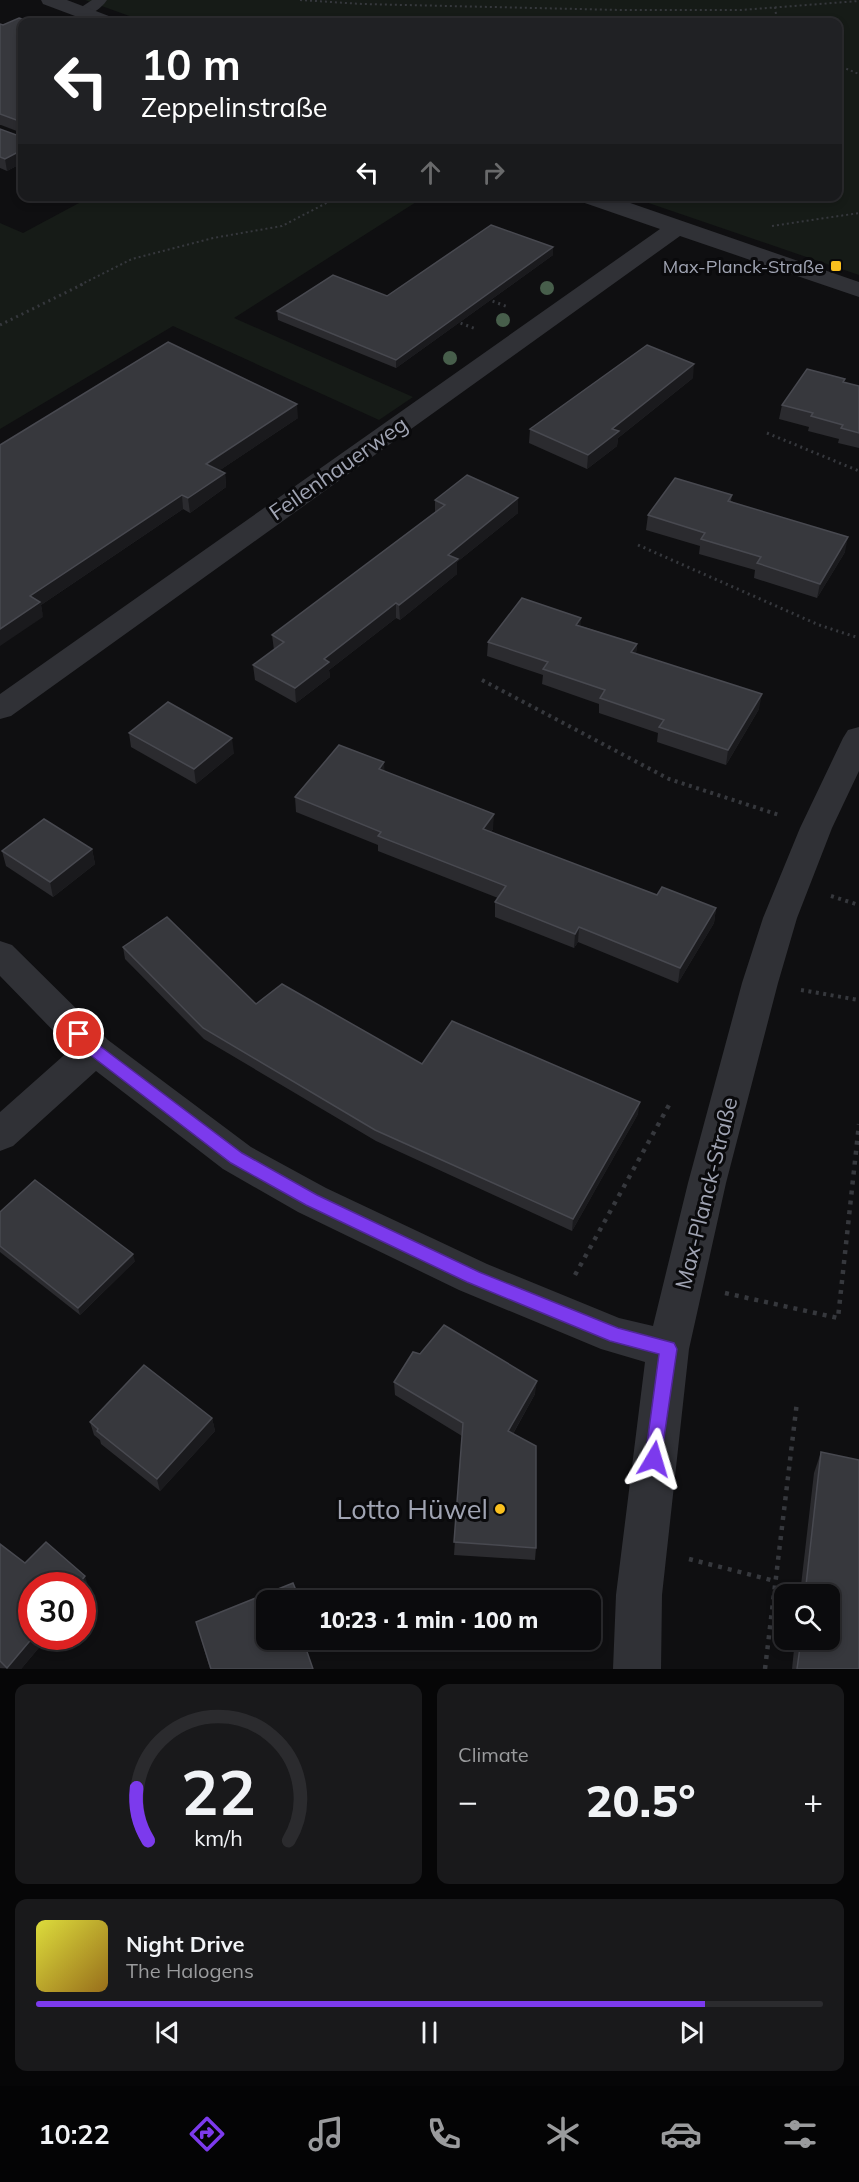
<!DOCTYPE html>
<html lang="en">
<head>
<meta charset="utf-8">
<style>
	:root { --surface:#0b0b0d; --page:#19191b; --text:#f1f3f6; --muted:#9a9b9d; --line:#2b2b2e; --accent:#7c3aed }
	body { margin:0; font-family:Mulish,sans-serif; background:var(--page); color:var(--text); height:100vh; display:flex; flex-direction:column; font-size:22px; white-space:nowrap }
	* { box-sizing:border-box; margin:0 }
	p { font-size:20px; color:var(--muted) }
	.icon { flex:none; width:33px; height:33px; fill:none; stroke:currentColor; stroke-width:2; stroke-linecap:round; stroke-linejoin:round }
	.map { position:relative; height:1669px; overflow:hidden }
	.sheet { display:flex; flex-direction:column; gap:15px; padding:15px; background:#060607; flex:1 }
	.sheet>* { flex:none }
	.hud { position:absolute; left:18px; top:18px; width:824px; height:183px; border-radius:12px; box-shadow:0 3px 9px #0003,0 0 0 2px var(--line); background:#202124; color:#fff; overflow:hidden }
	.tools { position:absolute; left:774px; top:1584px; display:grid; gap:12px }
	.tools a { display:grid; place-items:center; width:66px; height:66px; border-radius:12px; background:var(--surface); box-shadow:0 3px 9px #0003,0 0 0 2px var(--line); font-size:30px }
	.speed { position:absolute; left:18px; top:1572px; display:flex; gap:12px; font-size:30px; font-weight:700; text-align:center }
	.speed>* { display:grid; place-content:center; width:78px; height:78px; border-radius:50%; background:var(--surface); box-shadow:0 3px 9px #0003,0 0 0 2px var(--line); line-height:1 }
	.speed .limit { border:9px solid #d22; background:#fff; color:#111 }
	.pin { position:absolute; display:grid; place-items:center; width:51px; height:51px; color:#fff; margin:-26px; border:3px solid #fff; border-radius:50%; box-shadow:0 2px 6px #0007 }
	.me { position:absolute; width:66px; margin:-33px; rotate:7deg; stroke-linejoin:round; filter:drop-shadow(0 0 4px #0008) }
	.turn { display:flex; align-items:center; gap:21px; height:126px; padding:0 24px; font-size:27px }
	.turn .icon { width:78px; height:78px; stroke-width:2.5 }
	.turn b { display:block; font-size:42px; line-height:51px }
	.lanes { display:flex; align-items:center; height:57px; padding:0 24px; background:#0003; justify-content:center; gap:30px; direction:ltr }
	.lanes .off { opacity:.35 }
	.big { font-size:45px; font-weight:800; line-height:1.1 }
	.sheet .tile { flex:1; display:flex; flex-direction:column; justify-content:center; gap:9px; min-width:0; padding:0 21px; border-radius:12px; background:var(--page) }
	.sheet .dial { align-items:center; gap:0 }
	.dial svg { height:156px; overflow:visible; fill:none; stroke:var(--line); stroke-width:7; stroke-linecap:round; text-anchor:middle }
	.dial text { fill:var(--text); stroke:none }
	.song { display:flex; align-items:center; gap:18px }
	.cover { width:72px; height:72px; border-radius:9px; background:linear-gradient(135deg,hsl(60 70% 55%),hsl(40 70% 35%)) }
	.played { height:6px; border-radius:3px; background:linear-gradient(90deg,var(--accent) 85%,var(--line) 85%) }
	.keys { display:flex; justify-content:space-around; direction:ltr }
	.heat { display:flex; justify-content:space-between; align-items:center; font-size:33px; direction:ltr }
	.sheet .tiles { flex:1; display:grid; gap:15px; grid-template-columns:1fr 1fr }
	.tile:last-child { grid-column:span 2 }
	.trip { position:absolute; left:256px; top:1590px; width:345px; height:60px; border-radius:12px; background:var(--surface); box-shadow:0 3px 9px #0003,0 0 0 2px var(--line); font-weight:800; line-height:60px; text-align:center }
	.tab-bar { display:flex; height:96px; justify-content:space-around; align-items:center; background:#040405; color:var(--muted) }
	.tab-bar .icon { width:42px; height:42px }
	.tab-bar .active { color:var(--accent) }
	.tab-bar b { font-size:27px; color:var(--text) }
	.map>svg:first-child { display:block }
	.green { fill:#161b17 }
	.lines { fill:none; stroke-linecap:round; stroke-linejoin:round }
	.path-far3 { stroke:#36383d; stroke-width:2; stroke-dasharray:2 3; stroke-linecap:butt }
	.path-far2 { stroke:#36383d; stroke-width:3; stroke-dasharray:2 4; stroke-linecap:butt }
	.path-far1 { stroke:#36383d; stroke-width:4; stroke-dasharray:3 4.5; stroke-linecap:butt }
	.path { stroke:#36383d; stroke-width:4.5; stroke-dasharray:4 6; stroke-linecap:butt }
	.service { fill:#303136; fill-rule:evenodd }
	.minor { fill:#303136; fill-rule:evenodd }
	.tree { fill:#475e4b }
	.wall { fill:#2b2b2f }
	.shaded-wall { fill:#1a1a1d }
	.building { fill:#37383d; stroke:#484950; stroke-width:1.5 }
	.route { fill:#7c3aed; stroke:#51269a; stroke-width:1.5 }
	.poi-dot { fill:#fac01e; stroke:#0a0a0c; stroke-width:2 }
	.labels { text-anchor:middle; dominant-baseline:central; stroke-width:6; stroke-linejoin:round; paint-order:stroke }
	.far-poi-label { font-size:18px; fill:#a0a4b3; stroke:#0a0a0c; text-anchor:end }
	.street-label { font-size:22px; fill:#a0a4b3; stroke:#0a0a0c }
	.near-poi-label { font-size:27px; fill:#a0a4b3; stroke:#0a0a0c; text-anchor:end }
</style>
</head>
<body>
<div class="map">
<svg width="859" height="1669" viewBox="0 0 859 1669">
	<rect width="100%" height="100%" fill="#0f0f11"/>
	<!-- green -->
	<g class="green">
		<polygon points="85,0 859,0 859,275 631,197 837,196 837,22 146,22"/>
		<polygon points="92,196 424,197 234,318 413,397 379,420 173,326 0,429 0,223 23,233"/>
	</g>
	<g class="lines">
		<!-- path-far3 -->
		<g class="path-far3">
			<polyline points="300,0 362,4 621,10 741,10 859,1"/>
			<polyline points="775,7 777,22"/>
			<polyline points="837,65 859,74"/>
			<polyline points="772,226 859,213"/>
			<polyline points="80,285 132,259 213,238 282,226 340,196"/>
		</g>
		<!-- path-far2 -->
		<g class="path-far2">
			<polyline points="487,299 508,307"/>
			<polyline points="455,321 476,329"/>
			<polyline points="0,325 83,284"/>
			<polyline points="767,433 859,471"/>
			<polyline points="638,545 819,625 859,638"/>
		</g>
		<!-- path-far1 -->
		<g class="path-far1">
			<polyline points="482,680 669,779 779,815"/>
			<polyline points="831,896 859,905"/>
			<polyline points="801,990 859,1000"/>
		</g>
		<!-- path -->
		<g class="path">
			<polyline points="575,1275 669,1105"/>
			<polyline points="725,1293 838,1318 859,1124"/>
			<polyline points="689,1559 775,1581"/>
			<polyline points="765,1669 797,1402"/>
		</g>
		<!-- service -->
		<path class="service" d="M92,0h15c-7,10 -19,18 -31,15l-2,-3z"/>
		<!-- minor -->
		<g class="minor">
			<polygon points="41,0 67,0 114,18 117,22 91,22 43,4"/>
			<polygon points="576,196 610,196 859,282 859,297 680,236 11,716 0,719 0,694 660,229 579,201"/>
			<polygon points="859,727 859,771 832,828 797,918 778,983 726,1183 689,1349 662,1595 661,1669 613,1669 616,1595 645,1362 601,1349 459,1290 298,1212 223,1169 96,1071 13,1146 0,1151 0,1112 71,1049 0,976 0,941 12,945 108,1040 251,1147 326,1188 487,1264 619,1318 653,1326 688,1183 742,983 763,918 800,828 843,738 848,730"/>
		</g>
	</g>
	<!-- trees -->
	<g class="tree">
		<circle cx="547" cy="288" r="7"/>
		<circle cx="503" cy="320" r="7"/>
		<circle cx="450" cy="358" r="7"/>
	</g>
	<!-- wall -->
	<g class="wall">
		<polygon points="31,22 22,163 7,171 0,168 0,129 19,136 22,134 22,133 1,125 0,125 0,24 3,25"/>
		<polygon points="553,247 553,255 396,368 278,320 277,311 387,296"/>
		<polygon points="693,378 618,438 617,446 587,469 529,443 530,429"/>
		<polygon points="844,382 859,386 859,448 838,443 839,439 808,431 809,427 779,419 782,405"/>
		<polygon points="298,418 220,470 225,473 226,487 190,513 183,509 41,605 43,617 0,445"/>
		<polygon points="732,495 731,501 845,552 817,598 754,578 755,570 699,554 700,546 646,530 648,515"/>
		<polygon points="435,500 518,513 457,562 457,574 400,620 396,618 329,670 330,677 296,703 255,680 253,665 274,650 272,635 435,512"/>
		<polygon points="581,626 637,644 636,654 759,709 726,765 657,742 658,733 599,713 599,704 542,684 543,675 487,656 488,642"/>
		<polygon points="129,733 234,753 196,784 131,747"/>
		<polygon points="384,762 384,772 493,829 491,832 657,895 716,908 714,923 678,983 578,942 574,948 495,917 495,902 498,898 378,851 378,845 296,812 295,797"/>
		<polygon points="92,849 95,864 53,897 6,866 2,851"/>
		<polygon points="123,947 256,1004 422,1064 638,1114 572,1231 376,1141 204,1039 125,959"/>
		<polygon points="0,1212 135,1261 80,1315 0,1252"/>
		<polygon points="394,1382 535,1394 513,1434 536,1548 535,1560 454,1555 462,1436 395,1395"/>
		<polygon points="212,1418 215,1431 160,1491 101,1444 100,1440 94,1435 90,1422"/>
		<polygon points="821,1452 859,1669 792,1669 795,1640 830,1640 830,1594 800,1594 814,1473"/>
		<polygon points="0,1544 25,1563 89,1588 21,1669 0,1668"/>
		<polygon points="267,1600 313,1669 210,1669 196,1622"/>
	</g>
	<!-- shaded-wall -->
	<g class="shaded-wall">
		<polygon points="22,150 22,163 7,171 5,159"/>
		<polygon points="553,247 553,255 396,368 396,360"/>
		<polygon points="694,364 693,378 618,438 617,446 587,469 588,455 612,429"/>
		<polygon points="297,404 298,418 208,478 206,464"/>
		<polygon points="225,473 226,487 190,513 188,498"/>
		<polygon points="182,495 183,509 41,605 43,617 0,646 0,629 30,596"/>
		<polygon points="518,498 518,513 457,562 457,574 400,620 399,605 448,555"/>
		<polygon points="848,537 845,552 817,598 820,584"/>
		<polygon points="396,603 396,618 329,670 330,677 296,703 295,688 324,659"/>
		<polygon points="581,618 580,633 576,625"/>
		<polygon points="637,644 635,659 631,652"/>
		<polygon points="762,694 759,709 726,765 728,750"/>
		<polygon points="232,738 234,753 196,784 194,769"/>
		<polygon points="384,762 385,777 379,769"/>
		<polygon points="494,814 493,829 483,843 483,829"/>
		<polygon points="92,849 95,864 53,897 50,882"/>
		<polygon points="716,908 714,923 678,983 680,968"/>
		<polygon points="579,927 578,942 574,948 575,934"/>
		<polygon points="640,1102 638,1114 572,1231 573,1219"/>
		<polygon points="133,1254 135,1261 80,1315 78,1308"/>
		<polygon points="537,1381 535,1394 507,1444 508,1431"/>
		<polygon points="212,1418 215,1431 160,1491 157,1479"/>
		<polygon points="85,1576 89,1588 82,1596 82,1586 77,1586"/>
		<polygon points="34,1636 49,1636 21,1669 8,1669 7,1668"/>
	</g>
	<!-- building -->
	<g class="building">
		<polygon points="19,18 31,22 22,22 22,150 5,159 0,157 0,129 19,136 22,134 22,122 0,114 0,24 3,25"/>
		<polygon points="491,225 553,247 396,360 277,311 333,275 387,296"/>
		<polygon points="168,342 297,404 206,464 225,473 188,498 182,495 30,596 40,602 0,629 0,445"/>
		<polygon points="647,345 694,364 612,429 619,431 588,455 530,429"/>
		<polygon points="807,369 845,379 843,382 859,386 859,433 841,428 843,425 811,416 813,413 782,405"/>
		<polygon points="467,475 518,498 448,555 458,559 399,605 396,603 324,659 329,662 295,688 253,665 284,642 272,635 445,505 435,500"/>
		<polygon points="675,478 732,495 728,501 848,537 820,584 757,563 761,557 701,539 705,533 648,515"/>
		<polygon points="522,598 581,618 576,625 637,644 631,652 762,694 728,750 659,727 664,720 600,698 605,690 543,669 548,662 488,642"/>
		<polygon points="168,702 232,738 194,769 129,733"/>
		<polygon points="339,745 384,762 379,769 494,814 483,829 657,895 662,887 716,908 680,968 579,927 575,934 495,902 506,886 378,836 381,832 295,797"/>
		<polygon points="44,819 92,849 50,882 2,851"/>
		<polygon points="167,917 256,1004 282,984 422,1064 452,1021 640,1102 573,1219 375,1130 203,1028 123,947"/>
		<polygon points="35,1180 133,1254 78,1308 0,1246 0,1212"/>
		<polygon points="444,1325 537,1381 508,1431 536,1446 536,1548 454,1542 463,1423 394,1382 413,1352 420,1354"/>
		<polygon points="144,1365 212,1418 157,1479 97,1431 98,1429 90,1422"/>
		<polygon points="821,1452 859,1460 859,1669 797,1669 801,1640 830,1640 830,1594 805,1594"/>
		<polygon points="46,1542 85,1576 77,1586 32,1586 32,1636 34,1636 7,1668 0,1661 0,1544 25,1563"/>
		<polygon points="293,1583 300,1600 267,1600 267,1640 303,1640 313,1669 211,1669 196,1622"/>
	</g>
	<!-- route -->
	<polygon class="route" points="79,1028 84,1030 100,1046 242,1153 317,1195 479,1272 618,1328 674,1343 677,1349 660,1465 654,1468 647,1465 645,1459 659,1354 610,1341 467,1282 306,1205 231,1163 89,1054 72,1034 74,1030"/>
	<!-- markers -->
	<g class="poi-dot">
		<rect x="830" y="260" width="12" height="12" rx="3"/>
		<circle cx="500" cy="1509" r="6"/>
	</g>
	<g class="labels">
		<!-- far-poi labels -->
		<g class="far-poi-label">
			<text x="824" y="266">Max-Planck-Straße</text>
		</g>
		<!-- street labels -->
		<g class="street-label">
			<text transform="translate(338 468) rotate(-35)">Feilenhauerweg</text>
			<text transform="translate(706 1193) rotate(-76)">Max-Planck-Straße</text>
		</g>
		<!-- near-poi labels -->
		<g class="near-poi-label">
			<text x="488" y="1509">Lotto Hüwel</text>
		</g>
	</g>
</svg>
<div class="tools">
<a><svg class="icon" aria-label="search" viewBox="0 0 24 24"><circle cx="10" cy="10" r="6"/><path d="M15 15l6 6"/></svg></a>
</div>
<div class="speed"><div class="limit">30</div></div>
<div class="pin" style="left:79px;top:1034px;background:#d93025"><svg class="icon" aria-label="arrive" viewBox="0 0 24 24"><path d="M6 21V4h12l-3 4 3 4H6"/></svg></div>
<svg class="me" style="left:654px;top:1459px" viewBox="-20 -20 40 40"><path d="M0-17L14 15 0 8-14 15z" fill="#7c3aed" stroke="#fff" stroke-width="4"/></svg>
<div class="trip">10:23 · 1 min · 100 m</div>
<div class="hud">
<div class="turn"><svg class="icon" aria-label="left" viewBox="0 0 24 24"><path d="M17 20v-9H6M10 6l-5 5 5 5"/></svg><div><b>10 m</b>Zeppelinstraße</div></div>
<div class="lanes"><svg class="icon" aria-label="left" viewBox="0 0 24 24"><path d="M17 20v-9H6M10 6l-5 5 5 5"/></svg><svg class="icon off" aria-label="ahead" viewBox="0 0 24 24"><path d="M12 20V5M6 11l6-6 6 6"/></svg><svg class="icon off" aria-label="right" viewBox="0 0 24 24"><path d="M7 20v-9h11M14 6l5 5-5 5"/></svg></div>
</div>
</div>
<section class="sheet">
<div class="tiles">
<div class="tile dial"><svg viewBox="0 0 100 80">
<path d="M14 69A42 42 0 1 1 86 69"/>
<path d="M14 69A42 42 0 0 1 8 42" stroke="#7c3aed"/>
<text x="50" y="56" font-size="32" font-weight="700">22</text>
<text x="50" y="72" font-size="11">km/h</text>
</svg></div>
<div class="tile"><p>Climate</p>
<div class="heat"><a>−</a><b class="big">20.5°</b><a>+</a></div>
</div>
<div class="tile">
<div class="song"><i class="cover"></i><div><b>Night Drive</b><p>The Halogens</p></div></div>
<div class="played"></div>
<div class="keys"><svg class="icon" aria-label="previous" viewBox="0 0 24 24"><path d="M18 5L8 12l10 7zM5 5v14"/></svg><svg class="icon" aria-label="pause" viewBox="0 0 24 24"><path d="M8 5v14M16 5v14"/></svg><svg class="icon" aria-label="next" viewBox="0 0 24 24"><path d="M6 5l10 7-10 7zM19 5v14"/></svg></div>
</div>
</div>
</section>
<nav class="tab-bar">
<b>10:22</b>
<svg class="icon active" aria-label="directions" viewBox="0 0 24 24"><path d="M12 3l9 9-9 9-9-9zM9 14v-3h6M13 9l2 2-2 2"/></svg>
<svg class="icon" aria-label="music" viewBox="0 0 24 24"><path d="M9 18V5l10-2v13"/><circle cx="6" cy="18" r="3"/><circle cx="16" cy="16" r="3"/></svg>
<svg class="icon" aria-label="phone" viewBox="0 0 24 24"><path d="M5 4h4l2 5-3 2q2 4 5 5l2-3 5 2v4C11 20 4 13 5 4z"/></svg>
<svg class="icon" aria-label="climate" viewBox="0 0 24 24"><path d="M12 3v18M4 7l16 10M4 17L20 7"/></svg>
<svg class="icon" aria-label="car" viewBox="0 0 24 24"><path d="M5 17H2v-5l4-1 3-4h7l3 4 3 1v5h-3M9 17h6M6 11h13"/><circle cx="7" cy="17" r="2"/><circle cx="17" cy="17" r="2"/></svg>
<svg class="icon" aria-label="filters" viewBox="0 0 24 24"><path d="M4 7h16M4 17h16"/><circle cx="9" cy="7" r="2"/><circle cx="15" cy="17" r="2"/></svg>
</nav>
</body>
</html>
